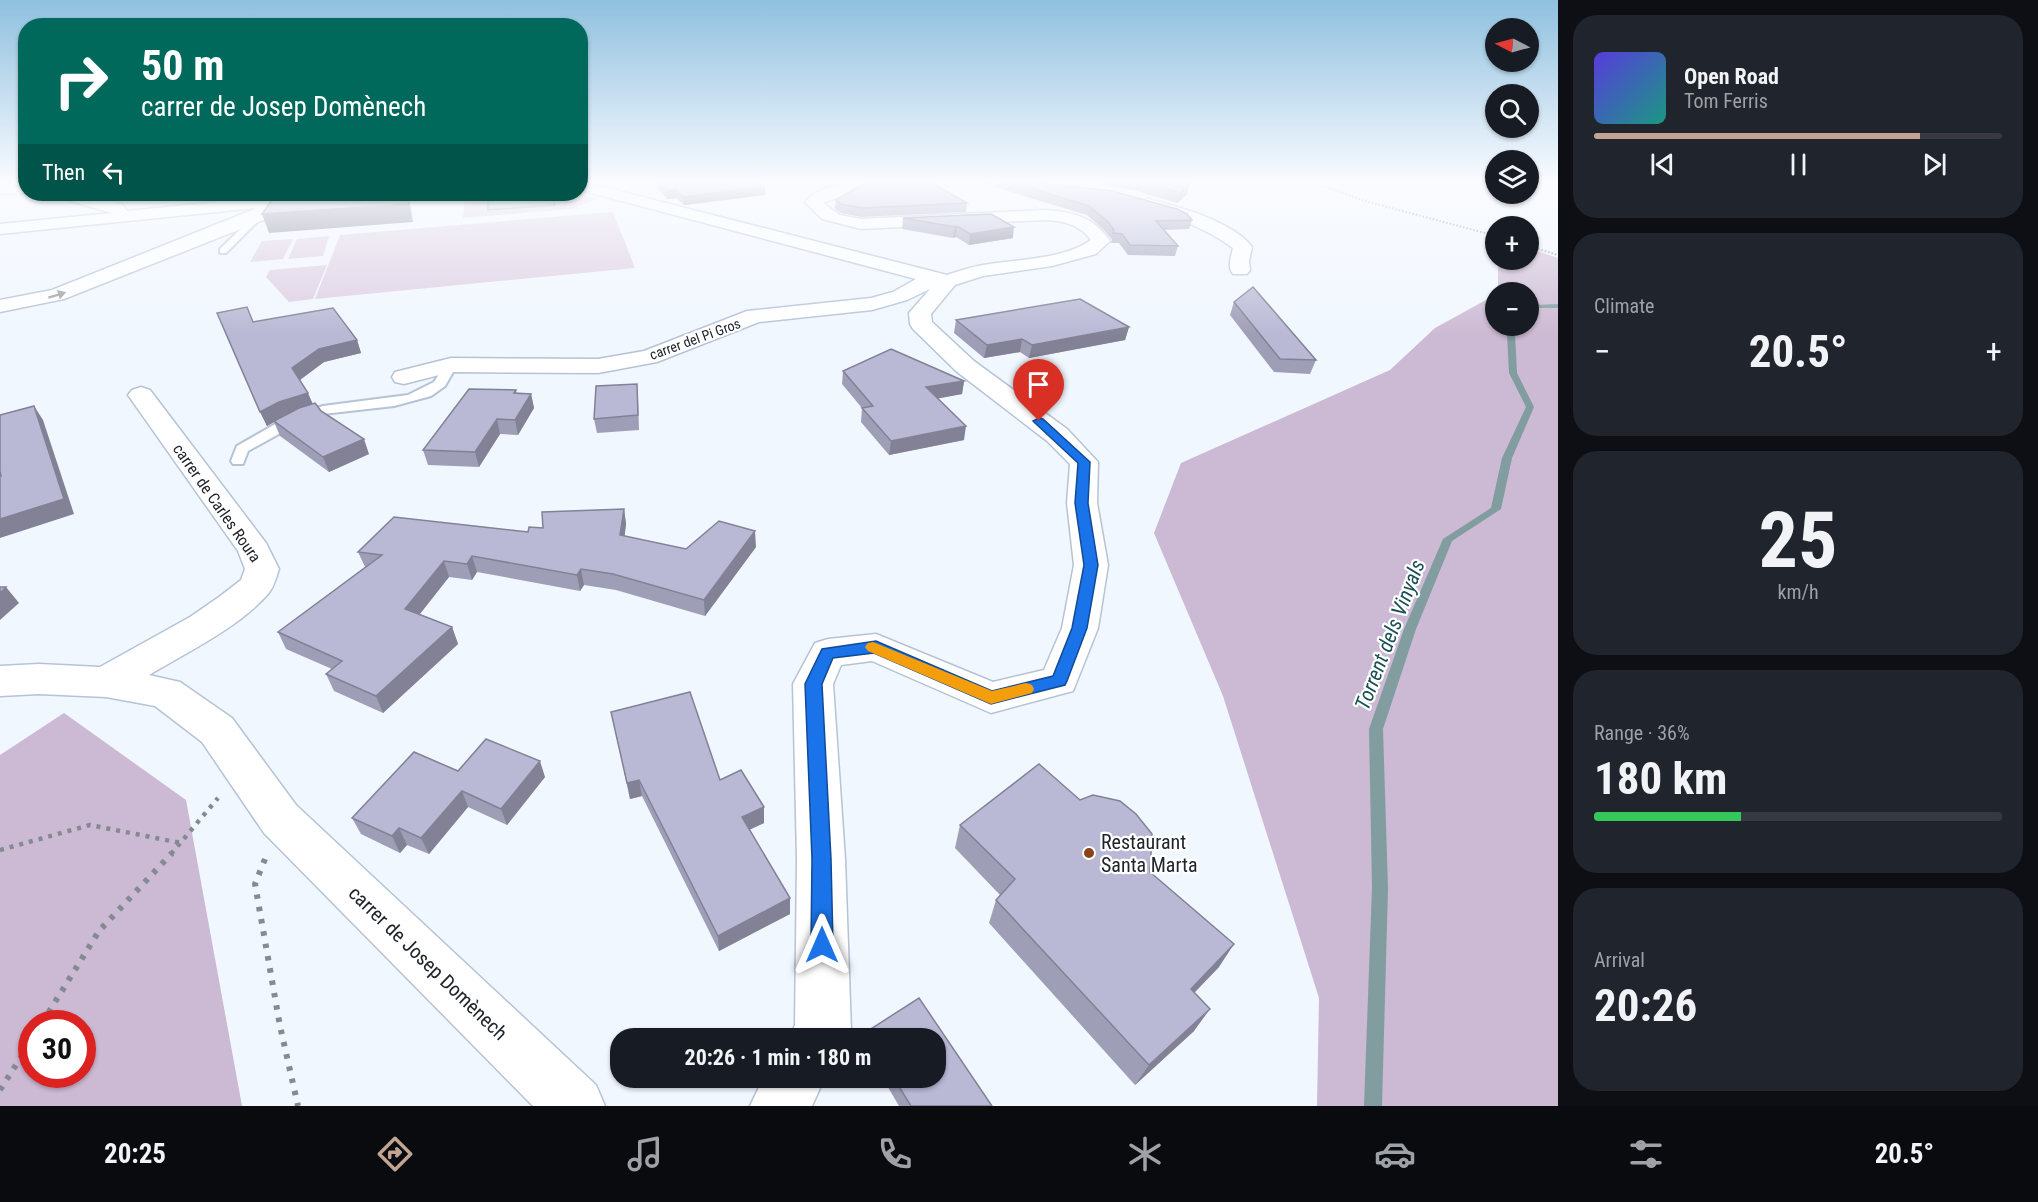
<!DOCTYPE html>
<html lang="en">
<head>
<meta charset="utf-8">
<style>
	:root { --surface:#171b24; --page:#20242c; --text:#f1f3f6; --muted:#9ea1a6; --line:#363941; --accent:#c2a492 }
	body { margin:0; font-family:"Roboto Condensed",sans-serif; background:var(--page); color:var(--text); height:100vh; display:flex; flex-direction:column; font-size:22px; white-space:nowrap }
	* { box-sizing:border-box; margin:0 }
	p { font-size:20px; color:var(--muted) }
	.icon { flex:none; width:33px; height:33px; fill:none; stroke:currentColor; stroke-width:2; stroke-linecap:round; stroke-linejoin:round }
	.map { position:relative; flex:1; overflow:hidden }
	.details { display:flex; flex-direction:column; gap:15px; padding:15px; background:#0d0f14; width:480px }
	.details>* { flex:none }
	.banner { position:absolute; left:18px; top:18px; width:570px; height:183px; border-radius:24px; box-shadow:0 2px 4px #0004; background:#00695c; color:#fff; overflow:hidden }
	.needle { width:39px; rotate:276deg }
	.tools { position:absolute; left:1485px; top:18px; display:grid; gap:12px }
	.tools a { display:grid; place-items:center; width:54px; height:54px; border-radius:50%; background:var(--surface); box-shadow:0 2px 4px #0004; font-size:30px }
	.speed { position:absolute; left:18px; top:1010px; display:flex; gap:12px; font-size:30px; font-weight:700; text-align:center }
	.speed>* { display:grid; place-content:center; width:78px; height:78px; border-radius:50%; background:var(--surface); box-shadow:0 2px 4px #0004; line-height:1 }
	.speed .limit { border:9px solid #d22; background:#fff; color:#111 }
	.pin { position:absolute; display:grid; place-items:center; width:51px; height:51px; color:#fff; margin:-62px -26px; border-radius:50% 50% 50% 0; rotate:-45deg; box-shadow:0 0 6px #0007 }
	.pin .icon { rotate:45deg }
	.me { position:absolute; width:66px; margin:-33px; rotate:0deg; stroke-linejoin:round; filter:drop-shadow(0 0 4px #0008) }
	.turn { display:flex; align-items:center; gap:21px; height:126px; padding:0 24px; font-size:27px }
	.turn .icon { width:78px; height:78px; stroke-width:2.5 }
	.turn b { display:block; font-size:42px; line-height:51px }
	.then { display:flex; align-items:center; height:57px; padding:0 24px; background:#0003; gap:12px; font-size:22px }
	.big { font-size:45px; font-weight:700; line-height:1.1 }
	.details .card { flex:1; display:flex; flex-direction:column; justify-content:center; gap:9px; min-width:0; padding:0 21px; border-radius:24px; background:var(--page) }
	.details .dial { align-items:center; gap:0 }
	.dial b { font-size:78px; line-height:1 }
	.song { display:flex; align-items:center; gap:18px }
	.cover { width:72px; height:72px; border-radius:9px; background:linear-gradient(135deg,hsl(250 70% 55%),hsl(170 70% 35%)) }
	.played { height:6px; border-radius:3px; background:linear-gradient(90deg,var(--accent) 80%,var(--line) 80%) }
	.keys { display:flex; justify-content:space-around; direction:ltr }
	.heat { display:flex; justify-content:space-between; align-items:center; font-size:33px; direction:ltr }
	.charge { height:9px; border-radius:4px; background:linear-gradient(90deg,#34c759 36%,var(--line) 0) }
	.trip { position:absolute; left:610px; top:1028px; width:336px; height:60px; border-radius:24px; background:var(--surface); box-shadow:0 2px 4px #0004; font-weight:700; line-height:60px; text-align:center }
	.tabs { display:flex; height:96px; justify-content:space-around; align-items:center; background:#090b0e; color:var(--muted) }
	.tabs .icon { width:42px; height:42px }
	.tabs .active { color:var(--accent) }
	.tabs b { font-size:27px; color:var(--text) }
	main { display:flex; flex:1; min-height:0 }
	.map>svg:first-child { display:block }
	.green { fill:#ddcee2 }
	.forest { fill:#ccb9d3; fill-rule:evenodd }
	.water { fill:#aad1d1; stroke:#819da0; stroke-width:1.5 }
	.lines { fill:none; stroke-linecap:round; stroke-linejoin:round }
	.stream { fill:#819da0; fill-rule:evenodd }
	.service-casing { stroke:#b5c3d6; stroke-width:4 }
	.minor-casing { stroke:#b5c3d6; stroke-width:3 }
	.path-far2 { stroke:#848a91; stroke-width:2; stroke-dasharray:1.5 2; stroke-linecap:butt }
	.path-far1 { stroke:#848a91; stroke-width:4.5; stroke-dasharray:4 6; stroke-linecap:butt }
	.path { stroke:#848a91; stroke-width:6; stroke-dasharray:4.5 8; stroke-linecap:butt }
	.service { fill:#fff; fill-rule:evenodd }
	.minor { fill:#fff; fill-rule:evenodd }
	.wall { fill:#9f9eb7 }
	.shaded-wall { fill:#828195 }
	.building { fill:#b9b8d5; stroke:#828195; stroke-width:1.5 }
	.oneway { fill:#9b9da0 }
	.route { fill:#1a73e8; stroke:#114b97; stroke-width:1.5 }
	.slow { fill:#f59e0b }
	.poi-dot { fill:#884318; stroke:#fff; stroke-width:2 }
	.labels { text-anchor:middle; dominant-baseline:central; stroke-width:4.5; stroke-linejoin:round; paint-order:stroke }
	.far-street-label { font-size:14px; fill:#20252c; stroke:#fff }
	.street-label { font-size:16px; fill:#20252c; stroke:#fff }
	.near-poi-label { font-size:20px; fill:#20252c; stroke:#fff; text-anchor:start }
	.near-street-label { font-size:20px; fill:#20252c; stroke:#fff }
	.near-water-label { font-size:21px; font-style:italic; fill:#185051; stroke:#fff }
</style>
</head>
<body>
<main>
<div class="map">
<svg width="1558" height="1106" viewBox="0 0 1558 1106">
	<rect width="100%" height="100%" fill="#f1f7ff"/>
	<!-- green -->
	<g class="green">
		<polygon points="465,194 577,194 596,199 571,209 463,218"/>
		<polygon points="613,212 635,268 315,299 340,235"/>
		<polygon points="329,236 323,256 288,259 297,239"/>
		<polygon points="293,239 283,259 250,262 262,241"/>
		<polygon points="327,265 313,299 289,302 266,277 270,270"/>
	</g>
	<!-- forest -->
	<g class="forest">
		<polygon points="1529,248 1558,258 1558,1106 1317,1106 1319,998 1223,696 1154,533 1181,463 1390,370 1435,328 1495,295 1496,326 1528,326 1528,292 1498,292 1498,260 1528,260"/>
		<path d="M64,713l122,87 56,306h-242v-351zM32,1023h50v51h-50z"/>
	</g>
	<!-- water -->
	<polygon class="water" points="552,196 555,205 488,210 488,201"/>
	<g class="lines">
		<!-- stream -->
		<g class="stream">
			<polygon points="1558,181 1558,183 1553,182 1553,181"/>
			<polygon points="1558,304 1558,308 1539,308 1528,317 1528,311 1535,305"/>
			<polygon points="1516,326 1523,326 1515,334 1517,373 1534,407 1512,458 1501,509 1452,541 1416,629 1383,729 1388,888 1382,1106 1364,1106 1372,888 1369,729 1404,629 1443,539 1491,508 1502,458 1526,407 1509,373 1507,334"/>
		</g>
		<!-- service casing -->
		<g class="service-casing">
			<g id="service">
				<polygon points="257,213 264,215 226,253 220,253 220,249"/>
				<polygon points="451,361 457,365 445,386 431,396 394,406 323,414 304,420 248,451 243,464 233,464 231,461 237,446 286,418 323,406 408,395 434,382 447,362"/>
			</g>
		</g>
		<!-- minor casing -->
		<g class="minor-casing">
			<g id="minor">
				<path d="M580,181l367,94c12,-4 24,-8 36,-10 34,-6 80,-5 108,-25 -12,-16 -27,-19 -46,-20l-184,9 -39,-10 -17,-17c15,-18 49,-21 70,-21l-2,3 -50,19 17,12 21,4 184,-9c28,2 49,7 65,31l-14,13 -44,12 -69,10 -28,9 -24,29 1,8 42,39 93,68 31,33 -1,41 11,62 -10,63 -25,63 -82,22 -119,-52 -31,4 -8,19 12,175 6,172 -3,7h-58l5,-13 2,-166 -4,-175 22,-41 13,-4 48,-5 117,48 51,-12 18,-42 12,-63 -7,-62 3,-39 -23,-23 -91,-70 -43,-42 -3,-5 -1,-11 21,-24 -23,11 -35,10 -113,12 -102,40 -59,11 -147,-1 -47,12 -9,-2 -3,-5 3,-5 56,-14 147,1 46,-8 103,-40 124,-13 22,-6 23,-13 -336,-89z"/>
				<polygon points="26,183 26,193 0,194 0,184"/>
				<polygon points="54,194 80,194 122,204 127,211 296,194 332,194 324,199 271,207 273,210 266,219 64,299 0,312 0,300 52,290 257,208 0,234 0,224 112,213 56,197"/>
				<path d="M1148,199c29,7 86,23 104,48l-3,14 1,9 -3,4h-14c-6,-8 -2,-16 0,-26 -27,-20 -58,-31 -91,-41l-2,-3 2,-3z"/>
				<path d="M141,387l9,3 116,153 13,26c-3,9 -5,18 -11,25 -30,34 -81,58 -119,81l31,7 52,36 64,87 300,280 9,21h-72l-269,-273 -62,-91 -47,-36 -49,-9 -67,-3 -39,2v-30l39,-2 61,3 90,-50 29,-20 22,-17 4,-11 -7,-18 -110,-156 4,-5z"/>
				<polygon points="764,1077 825,1077 812,1106 750,1106"/>
			</g>
		</g>
		<!-- path-far2 -->
		<g class="path-far2">
			<polyline points="1309,181 1365,201 1496,236"/>
			<polyline points="1528,246 1558,255"/>
		</g>
		<!-- path-far1 -->
		<g class="path-far1">
			<polyline points="0,850 90,825 181,843"/>
			<polyline points="171,854 218,798"/>
		</g>
		<!-- path -->
		<g class="path">
			<polyline points="265,859 255,884 280,1026 298,1106"/>
			<polyline points="42,1023 99,931 172,853"/>
			<polyline points="0,1090 32,1040"/>
		</g>
		<!-- service -->
		<use href="#service" class="service"/>
		<!-- minor -->
		<use href="#minor" class="minor"/>
	</g>
	<!-- wall -->
	<g class="wall">
		<polygon points="651,181 762,181 765,187 765,195 684,205 676,198 667,199"/>
		<polygon points="978,181 993,181 992,186"/>
		<polygon points="996,181 1024,181 1192,220 1189,229 1164,230 1178,246 1175,256 1128,255 1119,243 1111,243 1112,240 1105,231 1087,215 995,187"/>
		<polygon points="1099,181 1179,181 1189,184 1187,194 1177,203 1137,191 1099,184"/>
		<polygon points="836,200 967,203 966,212 861,217 841,213 835,209"/>
		<polygon points="991,214 1013,238 969,245 956,237 953,238 902,229 903,218"/>
		<polygon points="1234,302 1316,360 1310,374 1274,372 1230,315"/>
		<polygon points="217,313 253,322 357,340 361,353 324,362 300,380 313,404 369,454 329,472 280,436 274,422 267,426"/>
		<polygon points="956,320 1129,327 1125,340 1029,358 1020,352 984,358 954,333"/>
		<polygon points="843,371 964,381 962,394 938,398 964,440 889,455 861,422 862,408 842,384"/>
		<polygon points="516,390 517,393 531,394 534,408 518,435 500,434 479,467 428,465 423,450"/>
		<polygon points="638,398 639,430 597,433 594,419"/>
		<polygon points="624,509 626,524 624,536 686,549 756,547 705,616 616,590 584,585 580,591 477,572 472,580 449,577 420,614 452,627 458,644 383,713 334,691 326,674 332,669 286,649 278,632 365,567 358,552 528,532"/>
		<polygon points="611,712 720,780 764,823 749,830 790,914 719,951 642,796 630,799"/>
		<polygon points="458,771 545,777 507,825 468,807 429,854 407,845 400,853 361,834 352,818"/>
		<polygon points="960,825 1150,872 1219,967 1194,992 1194,1031 1135,1085 989,923 996,900 1000,895 955,848"/>
		<polygon points="919,998 992,1106 899,1106 882,1077 936,1077 936,1038 865,1038 866,1032"/>
	</g>
	<!-- shaded-wall -->
	<g class="shaded-wall">
		<polygon points="1189,184 1187,194 1177,203 1180,193"/>
		<polygon points="765,187 765,195 684,205 683,197"/>
		<polygon points="676,189 676,198 667,199 667,190"/>
		<polygon points="408,194 413,222 269,233 262,214"/>
		<polygon points="957,226 956,237 953,238 955,227"/>
		<polygon points="1014,227 1013,238 969,245 970,234"/>
		<polygon points="1129,327 1125,340 1029,358 1032,345"/>
		<polygon points="1022,339 1020,352 984,358 987,345"/>
		<polygon points="357,340 361,353 324,362 297,382 292,368 319,349"/>
		<polygon points="964,381 962,394 925,401 926,387"/>
		<polygon points="308,393 314,407 285,416 267,426 260,412 279,402"/>
		<polygon points="531,394 534,408 518,435 515,420"/>
		<polygon points="34,406 43,420 74,514 0,538 0,519"/>
		<polygon points="497,419 500,434 479,467 475,452"/>
		<polygon points="966,426 964,440 889,455 891,441"/>
		<polygon points="364,439 369,454 329,472 323,457"/>
		<polygon points="624,509 626,524 623,551 620,535"/>
		<polygon points="755,531 756,547 705,616 704,600"/>
		<polygon points="472,556 477,572 472,580 467,564"/>
		<polygon points="444,561 449,577 411,625 405,609"/>
		<polygon points="581,569 584,585 580,591 577,575"/>
		<polygon points="6,587 19,603 0,620 0,593"/>
		<polygon points="452,627 458,644 383,713 376,696"/>
		<polygon points="540,761 545,777 507,825 501,809"/>
		<polygon points="639,780 642,796 630,799 627,783"/>
		<polygon points="462,791 468,807 429,854 421,838"/>
		<polygon points="764,807 764,823 742,833 742,817"/>
		<polygon points="399,828 407,845 400,853 392,836"/>
		<polygon points="790,898 790,914 719,951 718,936"/>
		<polygon points="1234,944 1219,967 1177,1011 1191,989"/>
		<polygon points="1210,1009 1194,1031 1135,1085 1149,1065"/>
	</g>
	<!-- building -->
	<g class="building">
		<polygon points="658,181 762,181 765,187 683,197 676,189 667,190"/>
		<polygon points="868,181 929,181 967,203 862,208 841,204 836,200"/>
		<polygon points="1007,181 1024,181 1112,191 1177,209 1187,214 1192,220 1156,221 1178,246 1130,245 1122,234 1113,233 1114,230 1108,222 1089,206"/>
		<polygon points="1141,181 1179,181 1189,184 1180,193"/>
		<polygon points="276,194 407,194 409,204 262,214"/>
		<polygon points="991,214 1014,227 970,234 957,226 955,227 903,218"/>
		<polygon points="1253,287 1316,360 1280,359 1234,302"/>
		<polygon points="1080,299 1129,327 1032,345 1022,339 987,345 956,320"/>
		<polygon points="247,307 253,322 333,308 357,340 319,349 292,368 308,393 279,402 260,412 217,313"/>
		<polygon points="891,349 964,381 926,387 966,426 891,441 862,408 873,406 843,371"/>
		<polygon points="637,384 638,415 594,419 596,386"/>
		<polygon points="469,389 516,390 514,393 531,394 515,420 497,419 475,452 423,450"/>
		<polygon points="315,403 321,411 364,439 323,457 274,421 299,408"/>
		<polygon points="34,406 64,499 0,519 0,476 1,476 0,471 0,415"/>
		<polygon points="624,509 620,535 686,549 719,521 755,531 704,600 613,574 581,569 577,575 472,556 467,564 444,561 405,609 452,627 376,696 326,674 342,661 278,632 382,555 358,552 394,517 528,532 529,527 543,528 542,512"/>
		<polygon points="0,587 6,587 0,593"/>
		<polygon points="690,692 720,780 741,770 764,807 742,817 790,898 718,936 639,780 627,783 611,712"/>
		<polygon points="486,739 540,761 501,809 462,791 421,838 399,828 392,836 352,818 414,752 458,771"/>
		<polygon points="1039,764 1080,800 1093,795 1120,801 1136,814 1152,834 1150,872 1234,944 1191,989 1210,1009 1149,1065 996,900 1015,879 960,825"/>
		<polygon points="919,998 992,1106 911,1106 893,1077 936,1077 936,1038 869,1038 866,1032"/>
	</g>
	<!-- one-way arrows -->
	<defs><path id="oneway-solid" d="M-6-.8H1V-3.2L6.5 0L1 3.2V.8H-6Z" transform="scale(1.5)"/></defs>
	<use class="oneway" href="#oneway-solid" transform="translate(57 295) rotate(-17)"/>
	<!-- sky -->
	<linearGradient id="sky" x2="0" y2="1"><stop stop-color="#8fc0df"/><stop offset="0.54" stop-color="#f9fbff"/><stop offset="1" stop-color="#f9fbff" stop-opacity="0"/></linearGradient>
	<rect width="1558" height="336" fill="url(#sky)"/>
	<!-- route -->
	<polygon class="route" points="1039,418 1043,419 1090,462 1088,503 1098,565 1087,628 1067,681 1065,685 991,704 874,653 833,658 822,684 831,859 833,945 830,952 822,956 814,952 811,945 812,859 805,684 822,649 876,641 992,691 1053,676 1072,628 1084,565 1075,503 1078,463 1035,423 1033,421"/>
	<!-- slow -->
	<polygon class="slow" points="873,642 992,691 1026,683 1032,685 1034,689 1032,693 991,704 868,651 865,647 868,643"/>
	<!-- markers -->
	<circle class="poi-dot" cx="1089" cy="853" r="6"/>
	<g class="labels">
		<!-- far-street labels -->
		<g class="far-street-label">
			<text transform="translate(695 339) rotate(-20)">carrer del Pi Gros</text>
		</g>
		<!-- street labels -->
		<g class="street-label">
			<text transform="translate(217 503) rotate(55)">carrer de Carles Roura</text>
		</g>
		<!-- near-poi labels -->
		<g class="near-poi-label">
			<text x="1101" y="842">Restaurant<tspan x="1101" dy="23">Santa Marta</tspan></text>
		</g>
		<!-- near-street labels -->
		<g class="near-street-label">
			<text transform="translate(428 963) rotate(44)">carrer de Josep Domènech</text>
		</g>
		<!-- near-water labels -->
		<g class="near-water-label">
			<text transform="translate(1390 635) rotate(-69)">Torrent dels Vinyals</text>
		</g>
	</g>
</svg>
<div class="tools">
<a><svg class="needle" viewBox="-14 -14 28 28"><path d="M0-13l5 13h-10z" fill="#e53935"/><path d="M0 13l5-13h-10z" fill="#9ea1a6"/></svg></a>
<a><svg class="icon" aria-label="search" viewBox="0 0 24 24"><circle cx="10" cy="10" r="6"/><path d="M15 15l6 6"/></svg></a>
<a><svg class="icon" aria-label="layers" viewBox="0 0 24 24"><path d="M12 4l9 5-9 5-9-5zM3 14l9 5 9-5"/></svg></a>
<a>+</a>
<a>−</a>
</div>
<div class="speed"><div class="limit">30</div></div>
<div class="pin" style="left:1039px;top:421px;background:#d93025"><svg class="icon" aria-label="arrive" viewBox="0 0 24 24"><path d="M6 21V4h12l-3 4 3 4H6"/></svg></div>
<svg class="me" style="left:822px;top:945px" viewBox="-20 -20 40 40"><path d="M0-17L14 15 0 8-14 15z" fill="#1a73e8" stroke="#fff" stroke-width="4"/></svg>
<div class="trip">20:26 · 1 min · 180 m</div>
<div class="banner">
<div class="turn"><svg class="icon" aria-label="right" viewBox="0 0 24 24"><path d="M7 20v-9h11M14 6l5 5-5 5"/></svg><div><b>50 m</b>carrer de Josep Domènech</div></div>
<div class="then">Then<svg class="icon" aria-label="left" viewBox="0 0 24 24"><path d="M17 20v-9H6M10 6l-5 5 5 5"/></svg></div>
</div>
</div>
<section class="details">
<div class="card">
<div class="song"><i class="cover"></i><div><b>Open Road</b><p>Tom Ferris</p></div></div>
<div class="played"></div>
<div class="keys"><svg class="icon" aria-label="previous" viewBox="0 0 24 24"><path d="M18 5L8 12l10 7zM5 5v14"/></svg><svg class="icon" aria-label="pause" viewBox="0 0 24 24"><path d="M8 5v14M16 5v14"/></svg><svg class="icon" aria-label="next" viewBox="0 0 24 24"><path d="M6 5l10 7-10 7zM19 5v14"/></svg></div>
</div>
<div class="card"><p>Climate</p>
<div class="heat"><a>−</a><b class="big">20.5°</b><a>+</a></div>
</div>
<div class="card dial"><b>25</b><p>km/h</p></div>
<div class="card"><p>Range · 36%</p><b class="big">180 km</b><div class="charge"></div></div>
<div class="card"><p>Arrival</p><b class="big">20:26</b></div>
</section>
</main>
<nav class="tabs">
<b>20:25</b>
<svg class="icon active" aria-label="directions" viewBox="0 0 24 24"><path d="M12 3l9 9-9 9-9-9zM9 14v-3h6M13 9l2 2-2 2"/></svg>
<svg class="icon" aria-label="music" viewBox="0 0 24 24"><path d="M9 18V5l10-2v13"/><circle cx="6" cy="18" r="3"/><circle cx="16" cy="16" r="3"/></svg>
<svg class="icon" aria-label="phone" viewBox="0 0 24 24"><path d="M5 4h4l2 5-3 2q2 4 5 5l2-3 5 2v4C11 20 4 13 5 4z"/></svg>
<svg class="icon" aria-label="climate" viewBox="0 0 24 24"><path d="M12 3v18M4 7l16 10M4 17L20 7"/></svg>
<svg class="icon" aria-label="car" viewBox="0 0 24 24"><path d="M5 17H2v-5l4-1 3-4h7l3 4 3 1v5h-3M9 17h6M6 11h13"/><circle cx="7" cy="17" r="2"/><circle cx="17" cy="17" r="2"/></svg>
<svg class="icon" aria-label="filters" viewBox="0 0 24 24"><path d="M4 7h16M4 17h16"/><circle cx="9" cy="7" r="2"/><circle cx="15" cy="17" r="2"/></svg>
<b>20.5°</b>
</nav>
</body>
</html>
